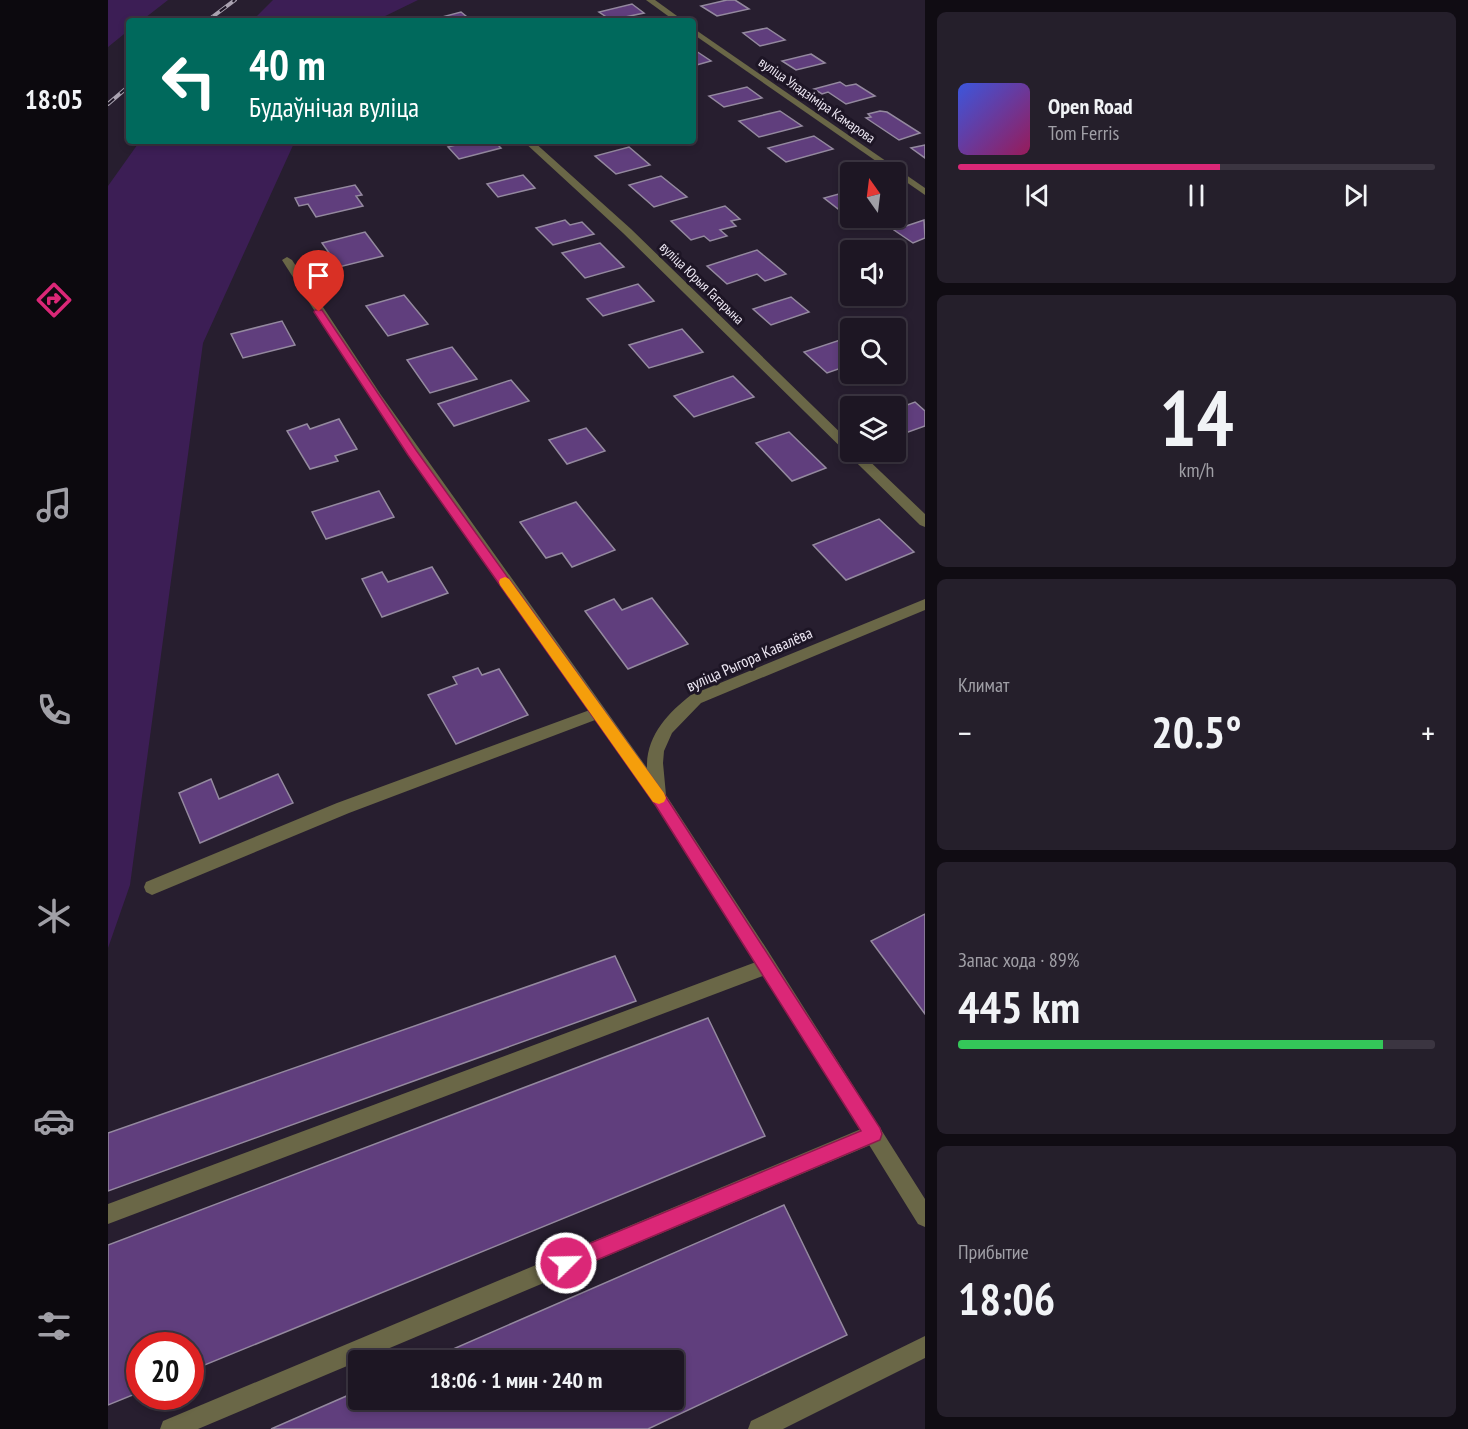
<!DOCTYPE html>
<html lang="ru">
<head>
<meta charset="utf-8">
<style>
	:root { --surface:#1d1623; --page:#251f2b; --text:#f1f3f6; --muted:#a09fa6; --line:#3b3541; --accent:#db2777 }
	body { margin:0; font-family:"PT Sans Narrow",sans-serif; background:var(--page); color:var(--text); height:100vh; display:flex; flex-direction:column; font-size:22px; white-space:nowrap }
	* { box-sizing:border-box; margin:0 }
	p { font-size:20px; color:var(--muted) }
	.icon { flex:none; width:33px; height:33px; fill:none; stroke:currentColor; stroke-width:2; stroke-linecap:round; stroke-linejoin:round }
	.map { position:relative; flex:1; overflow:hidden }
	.drawer { display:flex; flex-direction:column; gap:12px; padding:12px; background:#100c13; width:543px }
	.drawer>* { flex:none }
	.top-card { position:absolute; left:18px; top:18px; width:570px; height:126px; border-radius:6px; box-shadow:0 3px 9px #0003,0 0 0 2px var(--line); background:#00695c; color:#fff; overflow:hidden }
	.needle { width:39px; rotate:346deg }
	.fabs { position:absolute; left:732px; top:162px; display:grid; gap:12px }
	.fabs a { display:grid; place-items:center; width:66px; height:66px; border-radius:6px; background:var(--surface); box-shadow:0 3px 9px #0003,0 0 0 2px var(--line); font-size:30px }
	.speed { position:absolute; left:18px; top:1332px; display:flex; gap:12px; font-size:30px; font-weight:700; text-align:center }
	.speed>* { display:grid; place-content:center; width:78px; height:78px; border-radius:50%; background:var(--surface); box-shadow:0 3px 9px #0003,0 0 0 2px var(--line); line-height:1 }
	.speed .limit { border:9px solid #d22; background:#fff; color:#111 }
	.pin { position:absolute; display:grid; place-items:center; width:51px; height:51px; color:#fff; margin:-62px -26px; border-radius:50% 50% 50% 0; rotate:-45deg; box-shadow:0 0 6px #0007 }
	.pin .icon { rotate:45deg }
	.me { position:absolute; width:66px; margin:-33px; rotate:67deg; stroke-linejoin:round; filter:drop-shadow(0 0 4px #0008) }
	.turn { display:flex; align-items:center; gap:21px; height:126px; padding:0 24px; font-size:27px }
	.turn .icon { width:78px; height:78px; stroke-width:2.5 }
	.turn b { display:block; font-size:42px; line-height:51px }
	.big { font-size:45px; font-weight:800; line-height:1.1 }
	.drawer .widget { flex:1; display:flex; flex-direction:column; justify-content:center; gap:9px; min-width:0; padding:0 21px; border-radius:9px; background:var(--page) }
	.drawer .dial { align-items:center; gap:0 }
	.dial b { font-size:78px; line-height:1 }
	.song { display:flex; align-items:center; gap:18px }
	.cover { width:72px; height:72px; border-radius:9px; background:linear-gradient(135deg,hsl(230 70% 55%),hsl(330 70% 35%)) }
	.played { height:6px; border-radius:3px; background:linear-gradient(90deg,var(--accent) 55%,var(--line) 55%) }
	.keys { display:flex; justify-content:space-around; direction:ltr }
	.heat { display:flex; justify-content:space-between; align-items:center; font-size:33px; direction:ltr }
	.charge { height:9px; border-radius:4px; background:linear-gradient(90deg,#34c759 89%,var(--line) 0) }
	.trip { position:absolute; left:240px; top:1350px; width:336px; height:60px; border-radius:6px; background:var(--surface); box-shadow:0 3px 9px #0003,0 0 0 2px var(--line); font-weight:800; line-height:60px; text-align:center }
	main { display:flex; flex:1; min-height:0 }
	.tab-bar { display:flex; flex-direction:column; width:108px; justify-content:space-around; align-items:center; background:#0c090e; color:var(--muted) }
	.tab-bar .icon { width:42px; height:42px }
	.tab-bar .selected { color:var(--accent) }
	.tab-bar b { font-size:27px; color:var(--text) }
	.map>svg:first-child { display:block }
	.green { fill:#3c1e55 }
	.building { fill:#603e7d; stroke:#94899f; stroke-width:1.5 }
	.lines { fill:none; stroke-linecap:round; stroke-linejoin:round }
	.lane { fill:#6a6747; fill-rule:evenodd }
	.street { fill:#6a6747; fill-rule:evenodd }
	.rail-casing { stroke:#aaa3b1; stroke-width:4 }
	.rail { stroke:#1d1525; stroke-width:2; stroke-dasharray:8; stroke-linecap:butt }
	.route { fill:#db2777; stroke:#8e194d; stroke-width:1.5 }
	.slow { fill:#f59e0b }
	.labels { text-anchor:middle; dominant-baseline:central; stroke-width:6; stroke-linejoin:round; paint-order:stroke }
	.far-street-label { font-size:14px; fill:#eee8f4; stroke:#1d1525 }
	.street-label { font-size:16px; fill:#eee8f4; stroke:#1d1525 }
</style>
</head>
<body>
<main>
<nav class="tab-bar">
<b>18:05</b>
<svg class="icon selected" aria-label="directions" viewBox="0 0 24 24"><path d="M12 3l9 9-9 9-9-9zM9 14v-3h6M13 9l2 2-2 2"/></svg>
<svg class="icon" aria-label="music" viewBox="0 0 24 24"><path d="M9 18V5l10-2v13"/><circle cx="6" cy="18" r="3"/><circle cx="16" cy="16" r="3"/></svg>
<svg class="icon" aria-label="phone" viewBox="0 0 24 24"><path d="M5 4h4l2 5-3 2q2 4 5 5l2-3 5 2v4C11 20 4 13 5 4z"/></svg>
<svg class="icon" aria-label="climate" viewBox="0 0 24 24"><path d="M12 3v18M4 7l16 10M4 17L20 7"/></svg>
<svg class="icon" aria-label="car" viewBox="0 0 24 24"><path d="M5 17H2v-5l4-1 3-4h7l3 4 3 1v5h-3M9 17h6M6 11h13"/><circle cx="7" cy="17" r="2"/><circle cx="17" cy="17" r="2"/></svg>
<svg class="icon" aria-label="filters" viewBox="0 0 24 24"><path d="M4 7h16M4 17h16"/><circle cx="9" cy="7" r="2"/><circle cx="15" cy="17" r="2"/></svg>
</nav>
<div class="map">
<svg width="817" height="1429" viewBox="0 0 817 1429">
	<rect width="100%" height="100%" fill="#271e2f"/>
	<!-- green -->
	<g class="green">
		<polygon points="0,0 60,0 33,21 21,21 21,30 0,47"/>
		<polygon points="165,0 310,0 267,21 144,21"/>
		<polygon points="32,141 187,141 95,343 22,885 0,948 0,186"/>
	</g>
	<!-- building -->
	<g class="building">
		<polygon points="619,0 627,0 641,9 609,16 593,6"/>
		<polygon points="524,4 536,13 503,20 491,12"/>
		<polygon points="353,12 364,21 334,21 330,18"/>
		<polygon points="659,28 677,40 652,46 635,33"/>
		<polygon points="588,51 603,61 585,66 585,52"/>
		<polygon points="703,54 717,63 688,70 674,61"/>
		<polygon points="732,82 738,86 748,84 767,96 738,104 720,92 714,94 706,89"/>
		<polygon points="639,87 654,98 616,107 601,96"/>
		<polygon points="672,111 694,126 651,137 631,121"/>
		<polygon points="772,111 779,112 812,133 791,140 758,118 763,117 760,114"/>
		<polygon points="706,136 725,149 678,162 660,148"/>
		<polygon points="363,141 386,141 393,148 351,159 340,147"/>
		<polygon points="817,145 817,158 803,148"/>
		<polygon points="521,147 542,165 508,174 487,156"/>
		<polygon points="415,175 427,188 390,197 379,184"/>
		<polygon points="553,176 579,197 546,207 521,185"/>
		<polygon points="247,185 254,195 248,196 255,206 208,217 200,204 191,206 187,198"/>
		<polygon points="742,191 742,213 738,215 716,198"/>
		<polygon points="617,206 632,219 623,221 628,226 612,230 619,236 602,241 596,236 583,240 563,221"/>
		<polygon points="457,220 462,225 474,222 486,234 445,245 428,228"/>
		<polygon points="816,220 817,238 805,243 786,230"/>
		<polygon points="257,232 275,256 231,267 214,243"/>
		<polygon points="492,243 516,267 477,278 454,253"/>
		<polygon points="649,250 678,274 657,281 649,274 619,284 599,266"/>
		<polygon points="530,284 546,301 495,316 479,299"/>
		<polygon points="296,295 320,324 280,336 258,306"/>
		<polygon points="683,297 701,312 663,325 645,309"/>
		<polygon points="174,321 187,345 135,358 123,334"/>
		<polygon points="574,329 595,352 541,368 521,345"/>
		<polygon points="735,339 742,346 742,365 719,373 696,352"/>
		<polygon points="344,347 369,379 322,393 299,360"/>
		<polygon points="625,376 646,397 586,417 566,396"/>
		<polygon points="403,380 421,401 346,426 330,404"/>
		<polygon points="807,402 817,411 817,426 789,436 788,409"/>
		<polygon points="231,419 249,449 227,456 230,461 202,469 179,431 199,424 202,429"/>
		<polygon points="478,428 497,451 459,464 441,440"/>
		<polygon points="681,432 718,468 684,481 648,443"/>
		<polygon points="271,491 286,517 218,539 204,512"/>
		<polygon points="468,502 507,550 464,567 454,553 438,558 412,522"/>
		<polygon points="771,519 806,552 738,580 705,545"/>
		<polygon points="324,567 340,593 274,617 254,579 274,572 280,582"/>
		<polygon points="544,598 580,644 520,669 477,611 506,599 514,610"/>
		<polygon points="370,668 374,675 391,669 420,715 348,744 320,695 349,684 345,677"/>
		<polygon points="170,774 185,803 92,843 71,793 103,779 111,799"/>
		<polygon points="817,914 817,1014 763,941"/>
		<polygon points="507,956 528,1001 0,1191 0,1133"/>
		<polygon points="600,1018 657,1136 82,1371 82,1346 32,1346 32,1392 0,1405 0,1245"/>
		<polygon points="676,1205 739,1335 540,1429 163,1429 250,1391 250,1400 566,1400 566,1360 320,1360"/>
	</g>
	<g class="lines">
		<!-- lane -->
		<g class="lane">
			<polygon points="490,707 495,709 497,713 495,717 241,813 44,895 38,892 36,887 38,882 229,803"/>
			<polygon points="659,958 665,960 668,966 665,972 0,1224 0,1204"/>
			<polygon points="765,1124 772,1127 775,1134 772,1141 90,1429 52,1429 55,1421"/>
			<polygon points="817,1336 817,1358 675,1429 640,1429 643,1421"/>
		</g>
		<!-- street -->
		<g class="street">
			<polygon points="538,0 547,0 576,21 567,21"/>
			<polygon points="585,28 817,188 817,195 585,34"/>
			<polygon points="415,141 425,141 523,229 742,442 742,452 752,452 817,514 817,527 812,525 515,233"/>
			<path d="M179,257l5,3 89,135 266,373c-1,-32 21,-55 44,-73l234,-96v11l-224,93 -29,30 -8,18 -1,12 3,32 102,156 157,248v28l-7,-3c-87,-140 -171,-281 -262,-418 -123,-183 -256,-359 -374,-546z"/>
		</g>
		<!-- rail casing -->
		<g class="rail-casing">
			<g id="rail">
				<polyline points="99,21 127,0"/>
				<polyline points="0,104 21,86"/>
			</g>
		</g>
		<!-- rail -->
		<use href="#rail" class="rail"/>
	</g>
	<!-- route -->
	<polygon class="route" points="207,310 214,310 308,450 558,797 772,1128 774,1134 772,1140 458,1273 451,1270 448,1263 451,1256 753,1131 548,806 300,455 206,312"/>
	<!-- slow -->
	<polygon class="slow" points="397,577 401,579 556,793 558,798 556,802 551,804 545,802 392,585 391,582 392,579"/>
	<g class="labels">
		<!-- far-street labels -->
		<g class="far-street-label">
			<text transform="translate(709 100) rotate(35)">вуліца Уладзіміра Камарова</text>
			<text transform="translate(594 283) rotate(44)">вуліца Юрыя Гагарына</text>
		</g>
		<!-- street labels -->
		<g class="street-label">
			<text transform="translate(641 659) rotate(-24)">вуліца Рыгора Кавалёва</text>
		</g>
	</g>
</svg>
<div class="fabs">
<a><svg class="needle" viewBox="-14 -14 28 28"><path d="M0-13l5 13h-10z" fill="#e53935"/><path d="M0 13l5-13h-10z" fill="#a09fa6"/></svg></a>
<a><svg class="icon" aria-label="sound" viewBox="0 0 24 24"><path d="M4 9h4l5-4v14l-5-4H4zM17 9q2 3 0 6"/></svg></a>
<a><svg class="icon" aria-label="search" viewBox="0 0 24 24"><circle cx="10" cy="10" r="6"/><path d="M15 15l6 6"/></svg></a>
<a><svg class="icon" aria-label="layers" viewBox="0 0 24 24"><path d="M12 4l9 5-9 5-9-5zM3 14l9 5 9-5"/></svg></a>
</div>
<div class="speed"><div class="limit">20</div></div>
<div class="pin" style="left:211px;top:312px;background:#d93025"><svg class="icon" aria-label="arrive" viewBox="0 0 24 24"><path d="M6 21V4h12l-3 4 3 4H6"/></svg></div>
<svg class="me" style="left:458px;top:1263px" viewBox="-20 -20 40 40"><circle r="17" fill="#db2777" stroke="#fff" stroke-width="3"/><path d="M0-11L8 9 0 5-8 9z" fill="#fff"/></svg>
<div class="trip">18:06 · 1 мин · 240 m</div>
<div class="top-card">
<div class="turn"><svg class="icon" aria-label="left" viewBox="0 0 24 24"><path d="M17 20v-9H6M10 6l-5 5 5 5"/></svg><div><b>40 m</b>Будаўнічая вуліца</div></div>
</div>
</div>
<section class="drawer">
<div class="widget">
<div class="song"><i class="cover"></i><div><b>Open Road</b><p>Tom Ferris</p></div></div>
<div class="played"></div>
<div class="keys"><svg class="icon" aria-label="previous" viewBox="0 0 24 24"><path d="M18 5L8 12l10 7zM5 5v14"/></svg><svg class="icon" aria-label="pause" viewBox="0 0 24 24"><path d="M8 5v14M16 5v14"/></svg><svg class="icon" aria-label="next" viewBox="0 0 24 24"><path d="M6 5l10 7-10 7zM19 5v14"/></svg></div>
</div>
<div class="widget dial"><b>14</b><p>km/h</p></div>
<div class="widget"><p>Климат</p>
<div class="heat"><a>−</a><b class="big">20.5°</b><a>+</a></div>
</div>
<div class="widget"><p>Запас хода · 89%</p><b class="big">445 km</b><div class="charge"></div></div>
<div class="widget"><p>Прибытие</p><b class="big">18:06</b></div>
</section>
</main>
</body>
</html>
